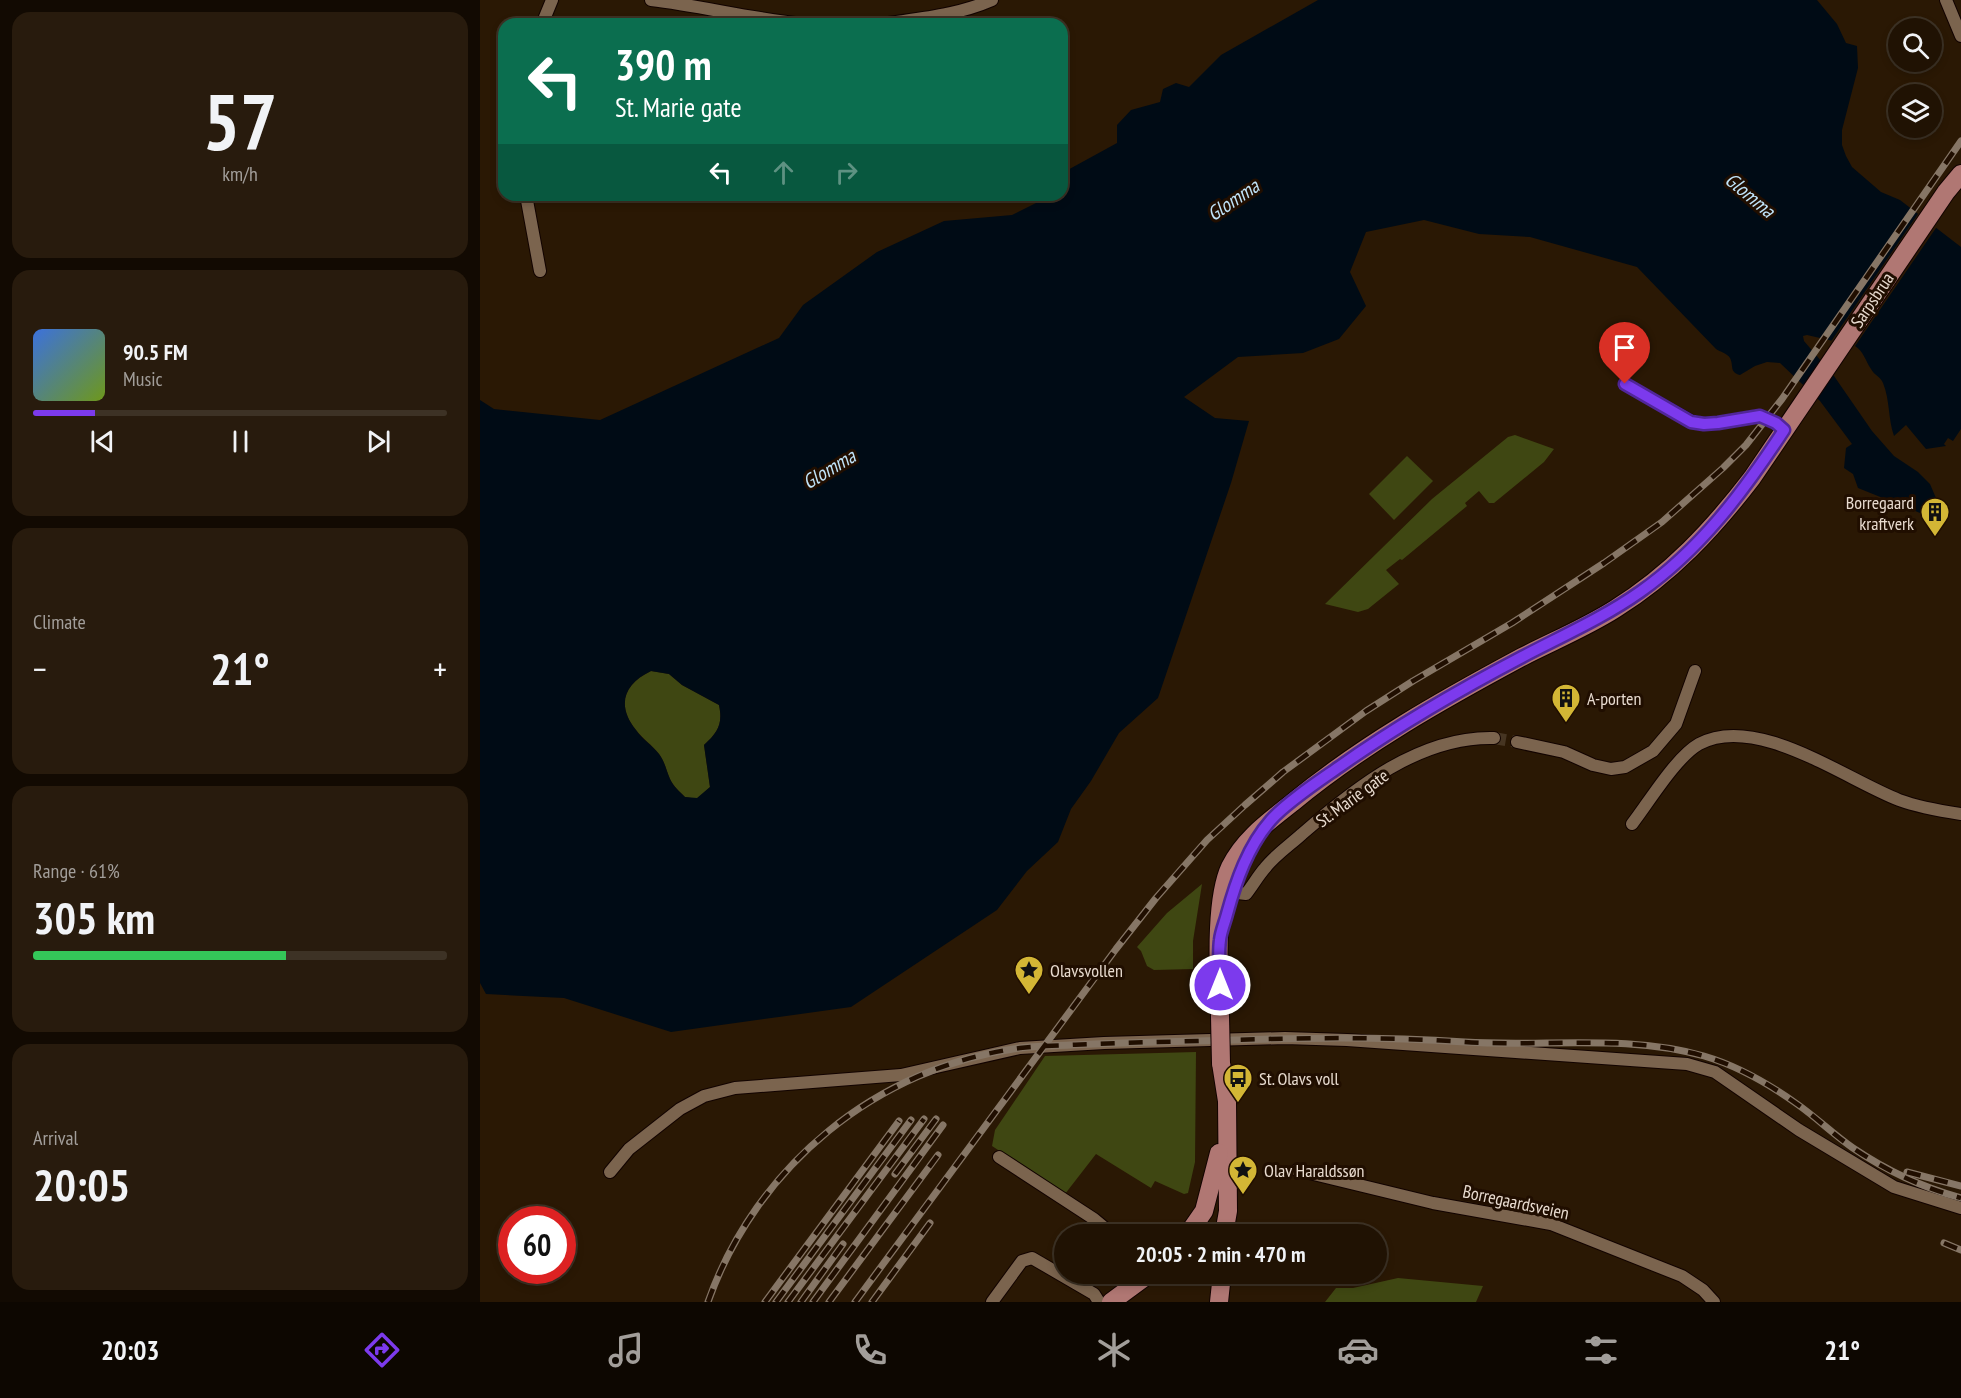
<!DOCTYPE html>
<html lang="en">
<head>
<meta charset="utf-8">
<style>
	:root { --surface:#201203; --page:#281b0d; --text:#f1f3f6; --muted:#a29e9a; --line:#3d3225; --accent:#7c3aed }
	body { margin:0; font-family:"PT Sans Narrow",sans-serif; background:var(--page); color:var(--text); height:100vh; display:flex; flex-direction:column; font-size:22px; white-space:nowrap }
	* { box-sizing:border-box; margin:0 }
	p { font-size:20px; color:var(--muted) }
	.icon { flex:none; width:33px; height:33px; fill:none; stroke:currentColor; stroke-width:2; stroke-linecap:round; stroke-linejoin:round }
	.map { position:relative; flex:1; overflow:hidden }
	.sheet { display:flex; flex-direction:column; gap:12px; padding:12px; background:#120a02; width:480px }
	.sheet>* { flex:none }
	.guide { position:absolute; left:18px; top:18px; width:570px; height:183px; border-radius:18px; box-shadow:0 3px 9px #0003,0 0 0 2px var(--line); background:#0b6e4f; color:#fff; overflow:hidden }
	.tools { position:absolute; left:1408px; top:18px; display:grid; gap:12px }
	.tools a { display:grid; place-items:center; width:54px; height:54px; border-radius:50%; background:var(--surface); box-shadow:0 3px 9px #0003,0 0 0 2px var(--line); font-size:30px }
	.speed { position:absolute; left:18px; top:1206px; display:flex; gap:12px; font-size:30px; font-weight:700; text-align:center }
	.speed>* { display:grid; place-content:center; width:78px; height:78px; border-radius:50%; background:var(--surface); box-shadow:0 3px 9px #0003,0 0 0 2px var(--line); line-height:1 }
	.speed .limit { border:9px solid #d22; background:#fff; color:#111 }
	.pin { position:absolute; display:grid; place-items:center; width:51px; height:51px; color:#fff; margin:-62px -26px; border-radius:50% 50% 50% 0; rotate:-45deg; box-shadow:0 0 6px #0007 }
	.pin .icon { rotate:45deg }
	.me { position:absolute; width:66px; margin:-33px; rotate:0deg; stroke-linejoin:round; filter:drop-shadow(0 0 4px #0008) }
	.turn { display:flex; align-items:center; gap:21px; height:126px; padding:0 18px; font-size:27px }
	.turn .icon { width:78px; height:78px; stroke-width:2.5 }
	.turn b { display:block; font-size:42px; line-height:51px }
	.lanes { display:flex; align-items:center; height:57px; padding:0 18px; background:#0003; justify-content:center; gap:30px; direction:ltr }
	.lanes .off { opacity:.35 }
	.big { font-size:45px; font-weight:800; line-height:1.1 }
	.sheet .tile { flex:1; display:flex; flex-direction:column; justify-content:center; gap:9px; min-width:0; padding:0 21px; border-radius:18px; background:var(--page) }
	.sheet .dial { align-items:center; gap:0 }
	.dial b { font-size:78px; line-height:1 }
	.song { display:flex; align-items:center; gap:18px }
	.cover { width:72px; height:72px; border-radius:9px; background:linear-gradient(135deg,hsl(220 70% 55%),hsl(80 70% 35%)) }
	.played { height:6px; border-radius:3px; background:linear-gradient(90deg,var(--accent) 15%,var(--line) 15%) }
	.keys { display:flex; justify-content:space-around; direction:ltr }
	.heat { display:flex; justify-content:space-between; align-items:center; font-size:33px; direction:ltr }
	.charge { height:9px; border-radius:4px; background:linear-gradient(90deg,#34c759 61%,var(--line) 0) }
	.trip { position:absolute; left:574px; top:1224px; width:333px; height:60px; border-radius:30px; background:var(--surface); box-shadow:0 3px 9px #0003,0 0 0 2px var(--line); font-weight:800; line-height:60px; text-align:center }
	.tab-bar { display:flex; height:96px; justify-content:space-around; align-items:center; background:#0d0701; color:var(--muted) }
	.tab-bar .icon { width:42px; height:42px }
	.tab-bar .active { color:var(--accent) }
	.tab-bar b { font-size:27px; color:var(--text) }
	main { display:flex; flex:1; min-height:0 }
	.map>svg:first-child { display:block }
	.green { fill:#3f4712 }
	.water { fill:#000b15; fill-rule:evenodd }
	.pier { fill:#2a1804 }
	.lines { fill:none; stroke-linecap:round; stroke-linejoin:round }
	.street-tunnel { stroke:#463522; stroke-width:12; stroke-dasharray:12 6; stroke-linecap:butt }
	.street-casing { stroke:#120300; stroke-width:14 }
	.primary-casing { stroke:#120300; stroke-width:20 }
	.street { stroke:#7b644e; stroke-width:12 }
	.primary { stroke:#b07773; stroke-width:18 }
	.rail-casing { stroke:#867666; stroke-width:7 }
	.rail { stroke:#200e00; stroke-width:4.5; stroke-dasharray:14; stroke-linecap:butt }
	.primary-bridge-casing { stroke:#120300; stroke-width:20; stroke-linecap:butt }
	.primary-bridge { stroke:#b07773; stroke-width:18 }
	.route-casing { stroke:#51269a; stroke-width:15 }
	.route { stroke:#7c3aed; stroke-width:10 }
	.labels { text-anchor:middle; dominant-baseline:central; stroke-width:6; stroke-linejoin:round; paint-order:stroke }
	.street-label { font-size:18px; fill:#e8dbcf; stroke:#200e00 }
	.poi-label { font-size:18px; fill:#e8dbcf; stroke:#200e00; text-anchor:start }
	.water-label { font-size:20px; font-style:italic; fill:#c0e4f9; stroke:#200e00 }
</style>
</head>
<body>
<main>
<section class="sheet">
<div class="tile dial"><b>57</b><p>km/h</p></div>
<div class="tile">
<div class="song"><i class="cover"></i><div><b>90.5 FM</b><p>Music</p></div></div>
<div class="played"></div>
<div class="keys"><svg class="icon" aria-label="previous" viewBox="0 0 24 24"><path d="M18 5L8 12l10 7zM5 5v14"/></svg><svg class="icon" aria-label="pause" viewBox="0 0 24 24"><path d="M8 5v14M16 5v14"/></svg><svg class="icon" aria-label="next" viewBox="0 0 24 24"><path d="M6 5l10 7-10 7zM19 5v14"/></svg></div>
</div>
<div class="tile"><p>Climate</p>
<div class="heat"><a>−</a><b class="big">21°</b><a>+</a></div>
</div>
<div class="tile"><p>Range · 61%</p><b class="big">305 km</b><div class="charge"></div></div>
<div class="tile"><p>Arrival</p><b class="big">20:05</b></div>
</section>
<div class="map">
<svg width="1481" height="1302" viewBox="0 0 1481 1302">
	<rect width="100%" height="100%" fill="#2a1804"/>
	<!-- green -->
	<g class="green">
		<polygon points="1035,435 1074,449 1064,462 1014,503 1009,503 999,491 985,503 987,506 922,560 920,559 906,570 919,584 888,609 878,612 845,604 952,499 1028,437"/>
		<polygon points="927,456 953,481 914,520 889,494"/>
		<path d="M171,671l18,3 13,11 37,20c4,19 -1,27 -15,40l6,42 -13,12 -12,-2c-5,-5 -12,-11 -15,-18 -4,-9 -5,-17 -11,-25 -7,-9 -16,-15 -23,-24 -20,-25 -12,-46 15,-59z"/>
		<polygon points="722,884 713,941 713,969 674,970 667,966 661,951 657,947 687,913"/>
		<polygon points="716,1052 715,1162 708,1193 704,1194 675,1181 671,1188 616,1154 585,1194 512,1146 515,1130 565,1056"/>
		<polygon points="918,1278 1003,1286 996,1302 845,1302 856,1288 873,1288"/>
	</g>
	<!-- water -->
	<path class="water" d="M838,0h499l20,24 9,19 11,3 1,22 -16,62v15l4,11 6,11 29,25 19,8 61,47v182l-8,12 -5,-3 -4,6 2,2 -20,3 -20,-24 -12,11c-6,-17 -4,-36 -11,-53 -2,-6 -9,-8 -12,-14 -6,-9 -7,-17 -16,-23l-48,-11 -4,1 1,5 30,35 38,55 22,25 24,16 12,12 9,21 -4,14 -77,-31 -5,-14 -9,-6 2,-20 6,-4 -32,-43 -40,-38 -13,-1 -12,4 -15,9c-11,-3 -6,-9 -10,-17 -3,-5 -10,-6 -14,-9l-79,-82 -107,-30 -51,-3 -55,-14 -58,12 -16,40 16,34 -27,33 -36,14 -65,4 -54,40 31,21 34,3 -18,62 -73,215 -39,35 -28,48 -20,28 -13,33 -31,29 -30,39 -146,97 -180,25 -107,-34 -78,-4 -6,-11v-583l14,9 106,11 179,-82 24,-33 74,-53 67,-31 68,-6 40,-20h10l2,-23 53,-29v-18l14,-15 29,-8 3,-13 13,-6 13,4 32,-32zM171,671l18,3 13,11 37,20c4,19 -1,27 -15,40l6,42 -13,11 -12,-1c-5,-5 -12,-11 -15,-18 -4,-9 -5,-17 -11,-25 -7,-9 -17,-15 -23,-24 -20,-25 -12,-46 15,-59z"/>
	<!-- pier -->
	<polygon class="pier" points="1440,211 1458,225 1373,349 1350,343"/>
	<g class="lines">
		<!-- street-tunnel -->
		<polyline class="street-tunnel" points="1014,738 1037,742"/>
		<!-- street casing -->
		<g class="street-casing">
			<g id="street">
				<path d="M171,0c51,6 101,19 153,24"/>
				<polyline points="1466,0 1481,36"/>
				<polyline points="66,24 65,17 72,0"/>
				<path d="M401,24c36,-5 77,-9 111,-24"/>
				<polyline points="46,195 60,271"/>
				<polyline points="1145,384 1211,421 1224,424 1238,423 1280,416 1296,423 1304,430"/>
				<polyline points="1037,742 1084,752 1113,765 1131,769 1145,767 1173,751 1196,724 1215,671"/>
				<path d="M1152,824c17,-22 44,-67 67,-80 57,-31 146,35 200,56 19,7 42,11 62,14"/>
				<path d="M741,891l25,3c7,-9 12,-18 19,-26 10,-13 25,-23 37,-34 53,-46 118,-98 192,-96"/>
				<polyline points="519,1157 614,1219 632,1234"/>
				<polyline points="817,1170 953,1203 1071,1224 1202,1276 1223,1290 1234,1302"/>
				<polyline points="130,1172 149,1149 200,1109 224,1096 255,1088 421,1075 540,1048 624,1043 805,1038 867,1040 1207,1064 1235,1072 1319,1130 1414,1187 1481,1208"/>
				<polyline points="512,1302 542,1261 552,1258 614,1294 619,1302"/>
			</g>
		</g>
		<!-- primary casing -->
		<g class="primary-casing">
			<g id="primary">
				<path d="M740,1016c-1,-39 -6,-115 10,-149 14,-28 38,-45 62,-64 70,-58 150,-103 230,-146 31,-16 63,-29 93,-48 56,-35 97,-79 137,-131l194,-286 15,-18"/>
				<polyline points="741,1063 747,1101 748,1211 744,1234"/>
				<polyline points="708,1234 724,1211 739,1153"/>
				<polyline points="631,1302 669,1274"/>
				<polyline points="739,1302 742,1274"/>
			</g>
		</g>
		<!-- street -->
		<use href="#street" class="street"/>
		<!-- primary -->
		<use href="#primary" class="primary"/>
		<!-- rail casing -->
		<g class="rail-casing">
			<g id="rail">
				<polyline points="1427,1172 1481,1186"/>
				<polyline points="415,1174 456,1119"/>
				<polyline points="1464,1243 1481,1250"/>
				<path d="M228,1302c48,-136 169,-235 312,-254 16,-2 33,-2 50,-3 42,-2 84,-3 127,-4 89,-3 178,-5 268,1 80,5 161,-8 239,14 34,10 65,28 93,48 20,14 37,31 56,44 34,23 68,39 108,50"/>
				<polyline points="285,1302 419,1121"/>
				<polyline points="296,1302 431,1120"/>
				<polyline points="308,1302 444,1119"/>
				<polyline points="321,1302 363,1244"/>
				<polyline points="333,1302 463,1125"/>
				<polyline points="349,1302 458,1155"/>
				<polyline points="375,1302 636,949 676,898 727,840 765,805 803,772 886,711 933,681 1032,623 1124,563 1182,522 1243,468 1266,445 1302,399 1481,141"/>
				<polyline points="392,1302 450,1223"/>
			</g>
		</g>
		<!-- rail -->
		<use href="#rail" class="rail"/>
		<!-- primary-bridge casing -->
		<g class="primary-bridge-casing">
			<polyline id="primary-bridge" points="740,1016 741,1063"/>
		</g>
		<!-- primary-bridge -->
		<use href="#primary-bridge" class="primary-bridge"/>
	</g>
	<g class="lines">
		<!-- route casing -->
		<g class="route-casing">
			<path id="route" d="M740,985c0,-15 -2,-31 0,-45 1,-9 5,-18 7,-26 9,-33 21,-68 44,-94 16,-18 48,-39 68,-53 58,-41 120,-77 183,-110 40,-21 81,-39 118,-65 61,-43 104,-101 144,-162l-8,-7 -16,-7 -42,7 -14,1 -13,-2 -66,-38"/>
		</g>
		<!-- route -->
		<use href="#route" class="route"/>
	</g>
	<!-- icons -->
	<defs>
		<g id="building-pin" transform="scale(1.5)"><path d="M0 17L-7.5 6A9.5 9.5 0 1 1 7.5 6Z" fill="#d3b635" stroke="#200e00"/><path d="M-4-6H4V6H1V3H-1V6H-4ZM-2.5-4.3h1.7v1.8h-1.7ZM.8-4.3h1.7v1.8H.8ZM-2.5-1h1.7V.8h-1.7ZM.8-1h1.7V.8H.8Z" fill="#111"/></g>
		<g id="sight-pin" transform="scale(1.5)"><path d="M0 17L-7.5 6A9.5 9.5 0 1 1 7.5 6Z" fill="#d3b635" stroke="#200e00"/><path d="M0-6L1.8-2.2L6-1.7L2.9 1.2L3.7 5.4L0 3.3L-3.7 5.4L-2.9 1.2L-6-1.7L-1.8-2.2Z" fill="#111"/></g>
		<g id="bus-pin" transform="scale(1.5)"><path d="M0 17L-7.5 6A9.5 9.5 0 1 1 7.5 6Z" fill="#d3b635" stroke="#200e00"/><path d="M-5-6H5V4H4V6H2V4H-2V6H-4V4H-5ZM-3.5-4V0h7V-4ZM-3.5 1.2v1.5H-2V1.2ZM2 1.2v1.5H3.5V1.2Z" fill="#111"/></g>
	</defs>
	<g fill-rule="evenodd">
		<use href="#building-pin" x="1455" y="512"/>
		<use href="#building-pin" x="1086" y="698"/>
		<use href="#sight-pin" x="549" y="970"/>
		<use href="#bus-pin" x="758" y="1078"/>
		<use href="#sight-pin" x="763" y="1170"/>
	</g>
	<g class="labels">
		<!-- street labels -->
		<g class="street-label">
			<text transform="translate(1392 300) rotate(-56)">Sarpsbrua</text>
			<text transform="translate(872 798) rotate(-36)">St. Marie gate</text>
			<text transform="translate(1036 1202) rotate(12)">Borregaardsveien</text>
		</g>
		<!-- poi labels -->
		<g class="poi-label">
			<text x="1434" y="502" text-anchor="end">Borregaard<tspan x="1434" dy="21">kraftverk</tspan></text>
			<text x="1107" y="698">A-porten</text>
			<text x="570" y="970">Olavsvollen</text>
			<text x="779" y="1078">St. Olavs voll</text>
			<text x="784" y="1170">Olav Haraldssøn</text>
		</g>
		<!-- water labels -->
		<g class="water-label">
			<text transform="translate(1270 195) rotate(40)">Glomma</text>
			<text transform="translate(753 200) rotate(-34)">Glomma</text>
			<text transform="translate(349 469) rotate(-31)">Glomma</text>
		</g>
	</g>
</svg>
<div class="tools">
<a><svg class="icon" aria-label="search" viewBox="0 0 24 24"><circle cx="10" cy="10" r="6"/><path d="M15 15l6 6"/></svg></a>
<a><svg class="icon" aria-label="layers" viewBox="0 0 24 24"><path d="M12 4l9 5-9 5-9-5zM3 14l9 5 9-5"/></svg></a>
</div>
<div class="speed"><div class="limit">60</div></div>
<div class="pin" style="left:1145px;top:384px;background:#d93025"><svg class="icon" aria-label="arrive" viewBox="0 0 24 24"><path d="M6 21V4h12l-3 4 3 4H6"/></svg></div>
<svg class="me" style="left:740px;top:985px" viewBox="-20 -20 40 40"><circle r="17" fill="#7c3aed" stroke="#fff" stroke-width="3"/><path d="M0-11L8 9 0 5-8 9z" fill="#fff"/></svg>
<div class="trip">20:05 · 2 min · 470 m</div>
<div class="guide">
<div class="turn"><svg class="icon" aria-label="left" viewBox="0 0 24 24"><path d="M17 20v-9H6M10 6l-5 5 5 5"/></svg><div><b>390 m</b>St. Marie gate</div></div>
<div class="lanes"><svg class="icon" aria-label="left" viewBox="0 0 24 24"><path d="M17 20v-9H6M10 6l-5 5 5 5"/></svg><svg class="icon off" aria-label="ahead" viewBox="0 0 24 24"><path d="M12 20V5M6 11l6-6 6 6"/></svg><svg class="icon off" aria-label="right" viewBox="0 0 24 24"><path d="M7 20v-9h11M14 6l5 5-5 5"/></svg></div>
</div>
</div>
</main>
<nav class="tab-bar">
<b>20:03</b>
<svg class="icon active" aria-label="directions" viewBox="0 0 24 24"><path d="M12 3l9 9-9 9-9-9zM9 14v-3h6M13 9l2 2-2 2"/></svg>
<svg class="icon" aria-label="music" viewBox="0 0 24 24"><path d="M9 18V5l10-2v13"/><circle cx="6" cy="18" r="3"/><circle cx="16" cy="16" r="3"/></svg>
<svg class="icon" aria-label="phone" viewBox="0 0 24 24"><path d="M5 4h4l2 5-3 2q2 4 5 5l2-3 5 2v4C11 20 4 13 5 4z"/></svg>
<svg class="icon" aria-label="climate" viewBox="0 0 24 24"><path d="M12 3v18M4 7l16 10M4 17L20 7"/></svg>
<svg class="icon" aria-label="car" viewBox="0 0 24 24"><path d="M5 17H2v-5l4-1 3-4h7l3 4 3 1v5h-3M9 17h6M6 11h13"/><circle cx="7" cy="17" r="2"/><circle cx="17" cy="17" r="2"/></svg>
<svg class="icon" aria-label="filters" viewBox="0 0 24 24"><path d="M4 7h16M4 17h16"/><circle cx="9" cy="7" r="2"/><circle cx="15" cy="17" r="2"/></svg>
<b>21°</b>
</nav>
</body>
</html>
